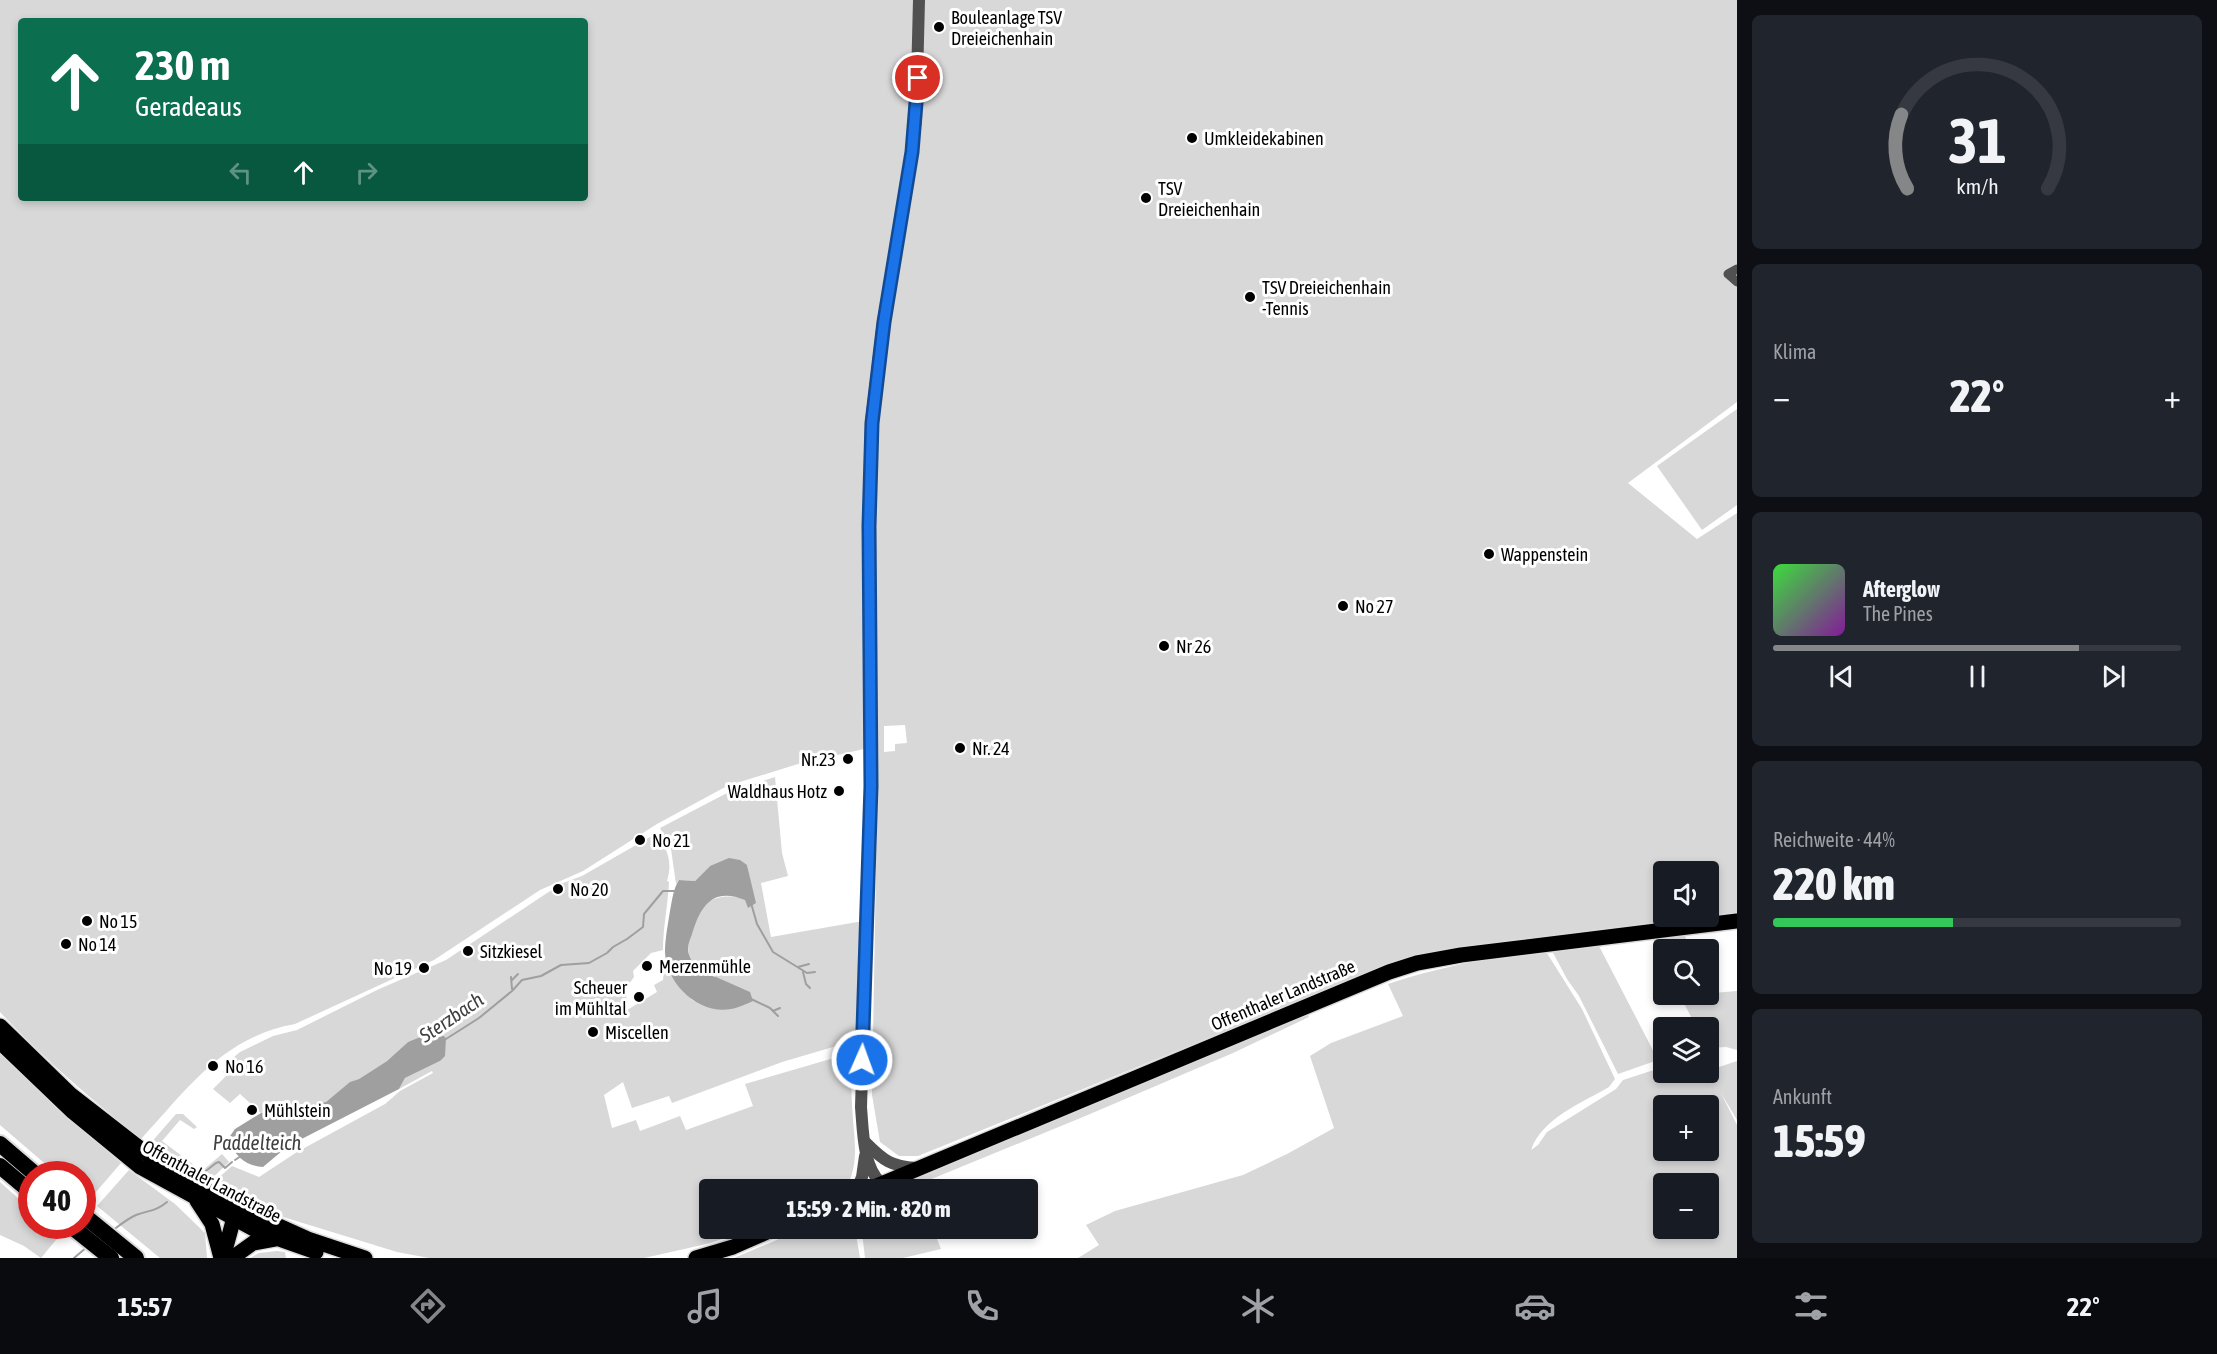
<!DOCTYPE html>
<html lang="de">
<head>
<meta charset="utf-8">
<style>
	:root { --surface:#171b24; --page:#20242c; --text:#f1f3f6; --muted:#9ea1a6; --line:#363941; --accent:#858687 }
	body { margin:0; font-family:"Asap Condensed",sans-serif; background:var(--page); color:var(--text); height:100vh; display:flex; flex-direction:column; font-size:22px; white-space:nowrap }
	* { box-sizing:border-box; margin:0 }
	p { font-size:20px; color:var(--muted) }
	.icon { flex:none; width:33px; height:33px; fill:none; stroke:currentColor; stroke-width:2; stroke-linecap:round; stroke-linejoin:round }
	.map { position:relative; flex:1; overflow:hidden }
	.sheet { display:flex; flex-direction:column; gap:15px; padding:15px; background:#0d0f14; width:480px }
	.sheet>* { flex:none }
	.guide { position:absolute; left:18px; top:18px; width:570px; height:183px; border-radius:6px; box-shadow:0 3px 9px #0003; background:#0b6e4f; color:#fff; overflow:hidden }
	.fabs { position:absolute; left:1653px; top:861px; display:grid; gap:12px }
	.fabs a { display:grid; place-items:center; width:66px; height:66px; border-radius:6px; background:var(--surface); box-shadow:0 3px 9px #0003; font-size:30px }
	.speed { position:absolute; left:18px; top:1161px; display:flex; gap:12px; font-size:30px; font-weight:700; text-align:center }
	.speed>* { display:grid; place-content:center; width:78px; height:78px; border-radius:50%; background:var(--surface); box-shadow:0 3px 9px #0003; line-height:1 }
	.speed .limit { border:9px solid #d22; background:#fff; color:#111 }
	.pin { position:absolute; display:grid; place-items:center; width:51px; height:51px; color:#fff; margin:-26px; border:3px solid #fff; border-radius:50%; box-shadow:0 2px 6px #0007 }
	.me { position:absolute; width:66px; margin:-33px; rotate:2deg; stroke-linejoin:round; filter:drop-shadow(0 0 4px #0008) }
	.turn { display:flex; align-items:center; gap:21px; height:126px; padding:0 18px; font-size:27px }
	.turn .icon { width:78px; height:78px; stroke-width:2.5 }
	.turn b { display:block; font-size:42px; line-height:51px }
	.lanes { display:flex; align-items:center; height:57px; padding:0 18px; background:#0003; justify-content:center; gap:30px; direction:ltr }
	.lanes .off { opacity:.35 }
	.big { font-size:45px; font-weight:800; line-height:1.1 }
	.sheet .card { flex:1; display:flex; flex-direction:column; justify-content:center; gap:9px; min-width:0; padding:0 21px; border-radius:9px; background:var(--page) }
	.sheet .dial { align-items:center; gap:0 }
	.dial svg { height:156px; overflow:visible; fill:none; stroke:var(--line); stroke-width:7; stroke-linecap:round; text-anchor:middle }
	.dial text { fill:var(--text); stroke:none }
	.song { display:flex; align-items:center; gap:18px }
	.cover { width:72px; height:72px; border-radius:9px; background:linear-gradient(135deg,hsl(120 70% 55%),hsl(290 70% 35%)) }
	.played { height:6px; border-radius:3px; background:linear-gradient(90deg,var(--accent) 75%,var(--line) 75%) }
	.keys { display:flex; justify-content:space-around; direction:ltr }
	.heat { display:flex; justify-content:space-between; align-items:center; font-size:33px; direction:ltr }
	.charge { height:9px; border-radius:4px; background:linear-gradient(90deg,#34c759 44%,var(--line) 0) }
	.trip { position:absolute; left:699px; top:1179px; width:339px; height:60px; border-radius:6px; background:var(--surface); box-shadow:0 3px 9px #0003; font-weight:800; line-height:60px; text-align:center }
	.menu { display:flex; height:96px; justify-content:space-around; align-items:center; background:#090b0e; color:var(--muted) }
	.menu .icon { width:42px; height:42px }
	.menu .selected { color:var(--accent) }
	.menu b { font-size:27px; color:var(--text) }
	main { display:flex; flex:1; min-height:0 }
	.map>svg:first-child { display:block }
	.green { fill:#d8d8d8; fill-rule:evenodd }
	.water { fill:#9f9f9f }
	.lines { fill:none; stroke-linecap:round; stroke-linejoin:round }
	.stream { stroke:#9f9f9f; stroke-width:2 }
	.primary-casing { stroke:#dbdbdb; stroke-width:18 }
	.motorway-casing { stroke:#dbdbdb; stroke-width:20 }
	.minor { stroke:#515151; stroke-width:9 }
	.tertiary { stroke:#515151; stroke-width:12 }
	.primary { stroke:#000; stroke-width:15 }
	.motorway { stroke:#000; stroke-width:16 }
	.route-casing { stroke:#114b97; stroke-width:15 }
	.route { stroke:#1a73e8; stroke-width:10 }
	.poi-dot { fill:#000; stroke:#fff; stroke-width:2 }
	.labels { text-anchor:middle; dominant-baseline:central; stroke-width:6; stroke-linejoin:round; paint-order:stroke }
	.poi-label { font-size:18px; fill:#000; stroke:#fff; text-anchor:start }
	.street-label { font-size:18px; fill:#000; stroke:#fff }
	.water-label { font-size:20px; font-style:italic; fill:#404040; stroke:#fff }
</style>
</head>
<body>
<main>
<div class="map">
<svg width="1737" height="1258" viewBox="0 0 1737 1258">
	<rect width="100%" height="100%" fill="#fff"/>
	<!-- green -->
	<g class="green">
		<path d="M0,0h1737v402l-109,81 69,56 40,-26v401l-290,35 -46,11 -483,196h-19l-19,-14 -8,-47 6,-341 -14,-5 -66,15 -71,22 -70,38 -74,47 -43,19 -106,70 -139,64c-72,13 -107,64 -154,115 -49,-39 -98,-81 -141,-127zM21,21h564v177h-564zM905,725l2,18 -12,1v7l-11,1v-26zM1664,872h44v44h-44z"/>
		<polygon points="1737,409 1737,505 1702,530 1657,466"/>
		<path d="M775,777l7,76 6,23 -27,7 10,54 92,-16 -6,119 -75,22 -110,41 -3,-7 -37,12 -9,-26 -19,13 8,33 24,-8 4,11 40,-15 6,14 67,-24 -8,-22 106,-31c1,17 0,34 1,52 1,29 9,56 -6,83l-136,2v38l39,1 -38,14 -67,15h-215l-32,-6 -117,-36 -40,-16 -24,-20 16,-14 27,11 38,-25 88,-48 15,-13 33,-18 -1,-2 -33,18 6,-11 35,-17 6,-22 -6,-6 -32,9 -21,19 -28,18 -9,4 -24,19 -65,11 -21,-19 -10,9 -17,-14 13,-13 -3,-4 5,-10 12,-10 33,-16 24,-6 80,-40 69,-30 98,-65 19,-12 19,-7 75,-43c10,17 16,28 10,48l2,1c-1,23 -6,45 -6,68l-12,3 -18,18 1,6 -8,11 1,22 30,-18 -3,-7 9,-5 2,-20 6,15 21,25 20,8 3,-32 -15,-3c-3,-5 -8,-10 -10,-16 -7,-17 9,-40 16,-55 21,-9 29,-6 49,1l-8,-38 -37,1 -15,15 -16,-1 -3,4 -5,-35 -11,-21 67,-35z"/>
		<polygon points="1685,936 1690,949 1664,950 1663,961 1653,939"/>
		<polygon points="1599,946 1658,1060 1618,1074 1579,996 1567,979 1551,949"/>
		<path d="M1545,950l37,59 33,70 -6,8c-27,16 -67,31 -78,63l7,-5 9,-13 69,-43 7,-9 40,-13 1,5h44l1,-4 1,2 27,-9v59l-16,-27 16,32v133h-659l21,-13 -13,-20 29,-14 128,-36 44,-21 47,-26 -24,-72 21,-13 72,-27 -15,-32c52,-17 103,-27 157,-34zM1664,1106h44v44h-44zM1664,1184h44v44h-44z"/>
		<polygon points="1709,985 1713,993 1737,991 1737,1050 1726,1047 1709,1048 1708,1028 1696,1027 1680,995 1708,994"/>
		<polygon points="1307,1013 1309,1017 1233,1053 1083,1117 934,1178 915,1187 916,1189 889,1190"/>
		<polygon points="0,1052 56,1107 121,1163 89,1200 83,1195 82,1174 57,1174 0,1125"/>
		<polygon points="176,1114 183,1114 197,1127 194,1129 180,1120 162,1141 202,1171 222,1154 229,1162 206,1184 149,1145"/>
		<polygon points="129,1170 175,1204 205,1233 207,1258 160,1258 97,1206"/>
		<polygon points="0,1182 31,1210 32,1226 49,1226 60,1235 41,1258 24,1246 0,1235"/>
		<polygon points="805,1228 855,1229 860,1258 734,1258"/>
		<polygon points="879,1229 933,1229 941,1249 903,1258 865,1258 862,1232"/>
		<polygon points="277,1251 285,1252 286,1258 250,1258 259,1253"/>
	</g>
	<!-- water -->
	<g class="water">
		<path d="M729,858l11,2 7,5 9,38 -8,5 -3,-8c-32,-13 -44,5 -53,34 -3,8 -6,15 -2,23 2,6 7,11 11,16l15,4 34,15 3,9c-7,3 -15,7 -22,8 -32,6 -65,-25 -66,-57 0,-13 3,-28 5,-41 2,-10 3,-22 9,-31l16,1 15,-15z"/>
		<path d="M433,1032l7,1 6,5 -1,18 -5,5 -35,17 -6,11 -111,57 -25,21c-17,-1 -26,-10 -34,-24l-1,-4 7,-10 26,-16 65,-11 24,-20 9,-3 28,-18 21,-19z"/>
	</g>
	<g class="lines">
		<!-- stream -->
		<g class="stream">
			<polyline points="751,903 757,924 773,952 807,973 815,972"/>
			<polyline points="798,967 809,964"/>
			<polyline points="803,972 806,984 810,988"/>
			<polyline points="511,977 512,989"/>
			<polyline points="512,980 518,974"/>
			<polyline points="751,999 770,1008 778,1016"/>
			<polyline points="773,1011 780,1008"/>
			<polyline points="446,1039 479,1018 512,991 522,980 541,976 561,965 589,963 607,953 613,947 627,939 643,927 644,914 663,891 676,891"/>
			<polyline points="235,1160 241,1156"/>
			<polyline points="197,1178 216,1163 219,1162 225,1168 232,1162"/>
			<path d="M112,1231c8,-6 15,-12 24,-16 13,-5 19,-3 31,-13"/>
			<polyline points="74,1258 87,1247"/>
		</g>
		<!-- primary casing -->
		<g class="primary-casing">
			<g id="primary">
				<polyline points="0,1026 70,1094 151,1157 237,1207 308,1239 365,1258"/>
				<polyline points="0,1042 73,1112 140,1167 259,1232 316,1252"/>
				<polyline points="867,1190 1389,972 1417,963 1461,955 1737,921"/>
				<polyline points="197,1201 212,1224 221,1258"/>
				<polyline points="223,1258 236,1210"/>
				<polyline points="232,1258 253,1243 275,1239"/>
				<polyline points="696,1258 733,1247 776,1228"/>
			</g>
		</g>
		<!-- motorway casing -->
		<g class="motorway-casing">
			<g id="motorway">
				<polyline points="0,1144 35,1174"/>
				<polyline points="0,1166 32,1193"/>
				<polyline points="82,1214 136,1258"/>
				<polyline points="71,1226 111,1258"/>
			</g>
		</g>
		<!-- minor -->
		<polyline class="minor" points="1737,269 1728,274 1737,282"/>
		<!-- tertiary -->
		<g class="tertiary">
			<path d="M866,1143c18,18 25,23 50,25"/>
			<path d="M881,1183c-18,-16 -18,-52 -20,-76l10,-321 -2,-260 2,-103 12,-101 22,-127 11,-75 3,-120"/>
			<polyline points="857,1190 862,1177 865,1156"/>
		</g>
		<!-- primary -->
		<use href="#primary" class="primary"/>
		<!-- motorway -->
		<use href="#motorway" class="motorway"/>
	</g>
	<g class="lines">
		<!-- route casing -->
		<g class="route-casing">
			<polyline id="route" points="862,1060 871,786 869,526 872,423 884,322 912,152 918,78"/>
		</g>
		<!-- route -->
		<use href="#route" class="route"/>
	</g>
	<!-- markers -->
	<g class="poi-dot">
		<circle cx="939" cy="27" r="6"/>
		<circle cx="1192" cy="138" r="6"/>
		<circle cx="1146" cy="198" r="6"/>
		<circle cx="1250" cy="297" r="6"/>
		<circle cx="1489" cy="554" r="6"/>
		<circle cx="1343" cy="606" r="6"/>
		<circle cx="1164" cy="646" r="6"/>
		<circle cx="960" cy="748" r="6"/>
		<circle cx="848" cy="759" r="6"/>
		<circle cx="839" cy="791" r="6"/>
		<circle cx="640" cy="840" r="6"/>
		<circle cx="558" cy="889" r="6"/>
		<circle cx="87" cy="921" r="6"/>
		<circle cx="66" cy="944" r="6"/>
		<circle cx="468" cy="951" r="6"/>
		<circle cx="647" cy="966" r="6"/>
		<circle cx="424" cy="968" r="6"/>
		<circle cx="639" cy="997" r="6"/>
		<circle cx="593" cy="1032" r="6"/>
		<circle cx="213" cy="1066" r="6"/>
		<circle cx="252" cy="1110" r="6"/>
	</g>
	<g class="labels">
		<!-- poi labels -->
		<g class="poi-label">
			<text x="951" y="17">Bouleanlage TSV<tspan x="951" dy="21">Dreieichenhain</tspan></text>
			<text x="1204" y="138">Umkleidekabinen</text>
			<text x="1158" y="188">TSV<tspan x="1158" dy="21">Dreieichenhain</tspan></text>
			<text x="1262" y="287">TSV Dreieichenhain<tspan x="1262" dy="21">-Tennis</tspan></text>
			<text x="1501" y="554">Wappenstein</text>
			<text x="1355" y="606">No 27</text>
			<text x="1176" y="646">Nr 26</text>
			<text x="972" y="748">Nr. 24</text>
			<text x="836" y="759" text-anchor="end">Nr.23</text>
			<text x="827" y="791" text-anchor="end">Waldhaus Hotz</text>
			<text x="652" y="840">No 21</text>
			<text x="570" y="889">No 20</text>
			<text x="99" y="921">No 15</text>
			<text x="78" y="944">No 14</text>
			<text x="480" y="951">Sitzkiesel</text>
			<text x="659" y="966">Merzenmühle</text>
			<text x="412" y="968" text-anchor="end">No 19</text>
			<text x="627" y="987" text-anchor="end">Scheuer<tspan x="627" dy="21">im Mühltal</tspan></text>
			<text x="605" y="1032">Miscellen</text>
			<text x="225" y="1066">No 16</text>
			<text x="264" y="1110">Mühlstein</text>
		</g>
		<!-- street labels -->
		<g class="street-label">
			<text transform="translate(1283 995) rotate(-23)">Offenthaler Landstraße</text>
			<text transform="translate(212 1181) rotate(28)">Offenthaler Landstraße</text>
		</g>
		<!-- water labels -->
		<g class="water-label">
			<text transform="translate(451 1017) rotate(-34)">Sterzbach</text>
			<text x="257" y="1142">Paddelteich</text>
		</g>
	</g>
</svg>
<div class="fabs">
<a><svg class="icon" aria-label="sound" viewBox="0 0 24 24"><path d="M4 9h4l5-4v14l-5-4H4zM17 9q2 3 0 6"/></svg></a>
<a><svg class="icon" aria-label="search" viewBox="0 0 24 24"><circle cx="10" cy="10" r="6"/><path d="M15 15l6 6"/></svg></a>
<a><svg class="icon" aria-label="layers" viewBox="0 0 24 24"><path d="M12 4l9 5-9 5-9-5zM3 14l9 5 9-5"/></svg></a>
<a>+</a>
<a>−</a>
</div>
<div class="speed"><div class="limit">40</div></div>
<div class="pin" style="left:918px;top:78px;background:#d93025"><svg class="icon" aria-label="arrive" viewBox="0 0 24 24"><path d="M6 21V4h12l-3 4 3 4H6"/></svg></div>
<svg class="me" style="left:862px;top:1060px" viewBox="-20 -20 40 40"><circle r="17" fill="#1a73e8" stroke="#fff" stroke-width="3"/><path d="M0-11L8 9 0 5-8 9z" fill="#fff"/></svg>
<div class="trip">15:59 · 2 Min. · 820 m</div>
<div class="guide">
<div class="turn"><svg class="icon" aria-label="ahead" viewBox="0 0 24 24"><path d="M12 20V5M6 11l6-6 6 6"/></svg><div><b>230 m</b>Geradeaus</div></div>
<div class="lanes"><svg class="icon off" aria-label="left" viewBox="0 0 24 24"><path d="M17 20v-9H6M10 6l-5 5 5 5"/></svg><svg class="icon" aria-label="ahead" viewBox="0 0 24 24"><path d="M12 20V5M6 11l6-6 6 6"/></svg><svg class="icon off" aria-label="right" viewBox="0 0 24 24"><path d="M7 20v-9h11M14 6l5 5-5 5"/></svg></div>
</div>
</div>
<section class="sheet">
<div class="card dial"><svg viewBox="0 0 100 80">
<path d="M14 69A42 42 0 1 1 86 69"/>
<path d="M14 69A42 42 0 0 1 11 31" stroke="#858687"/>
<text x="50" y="56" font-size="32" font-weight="700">31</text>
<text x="50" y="72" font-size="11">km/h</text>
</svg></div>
<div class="card"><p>Klima</p>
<div class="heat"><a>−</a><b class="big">22°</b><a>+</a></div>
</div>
<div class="card">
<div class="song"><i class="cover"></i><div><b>Afterglow</b><p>The Pines</p></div></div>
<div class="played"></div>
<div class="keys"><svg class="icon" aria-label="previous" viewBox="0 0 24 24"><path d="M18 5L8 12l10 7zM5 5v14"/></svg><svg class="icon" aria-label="pause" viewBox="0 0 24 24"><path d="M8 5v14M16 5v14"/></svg><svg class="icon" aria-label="next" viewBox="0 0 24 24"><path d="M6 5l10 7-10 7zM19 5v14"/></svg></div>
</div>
<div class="card"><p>Reichweite · 44%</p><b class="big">220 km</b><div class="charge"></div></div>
<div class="card"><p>Ankunft</p><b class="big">15:59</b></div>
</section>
</main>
<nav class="menu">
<b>15:57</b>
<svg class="icon selected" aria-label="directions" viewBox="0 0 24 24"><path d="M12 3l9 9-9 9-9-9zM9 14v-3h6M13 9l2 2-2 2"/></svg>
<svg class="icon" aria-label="music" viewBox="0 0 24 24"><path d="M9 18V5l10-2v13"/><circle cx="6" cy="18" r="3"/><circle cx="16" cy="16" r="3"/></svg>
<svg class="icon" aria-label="phone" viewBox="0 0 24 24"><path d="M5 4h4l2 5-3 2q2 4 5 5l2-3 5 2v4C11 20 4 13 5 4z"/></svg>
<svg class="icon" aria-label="climate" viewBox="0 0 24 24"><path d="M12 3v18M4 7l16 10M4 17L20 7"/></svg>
<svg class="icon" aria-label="car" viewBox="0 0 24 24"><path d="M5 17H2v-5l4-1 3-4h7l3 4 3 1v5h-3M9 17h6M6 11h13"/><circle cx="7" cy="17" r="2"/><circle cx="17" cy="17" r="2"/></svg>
<svg class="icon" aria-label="filters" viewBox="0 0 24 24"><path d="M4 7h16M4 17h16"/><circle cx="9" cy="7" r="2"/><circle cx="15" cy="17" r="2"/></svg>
<b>22°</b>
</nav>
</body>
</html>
